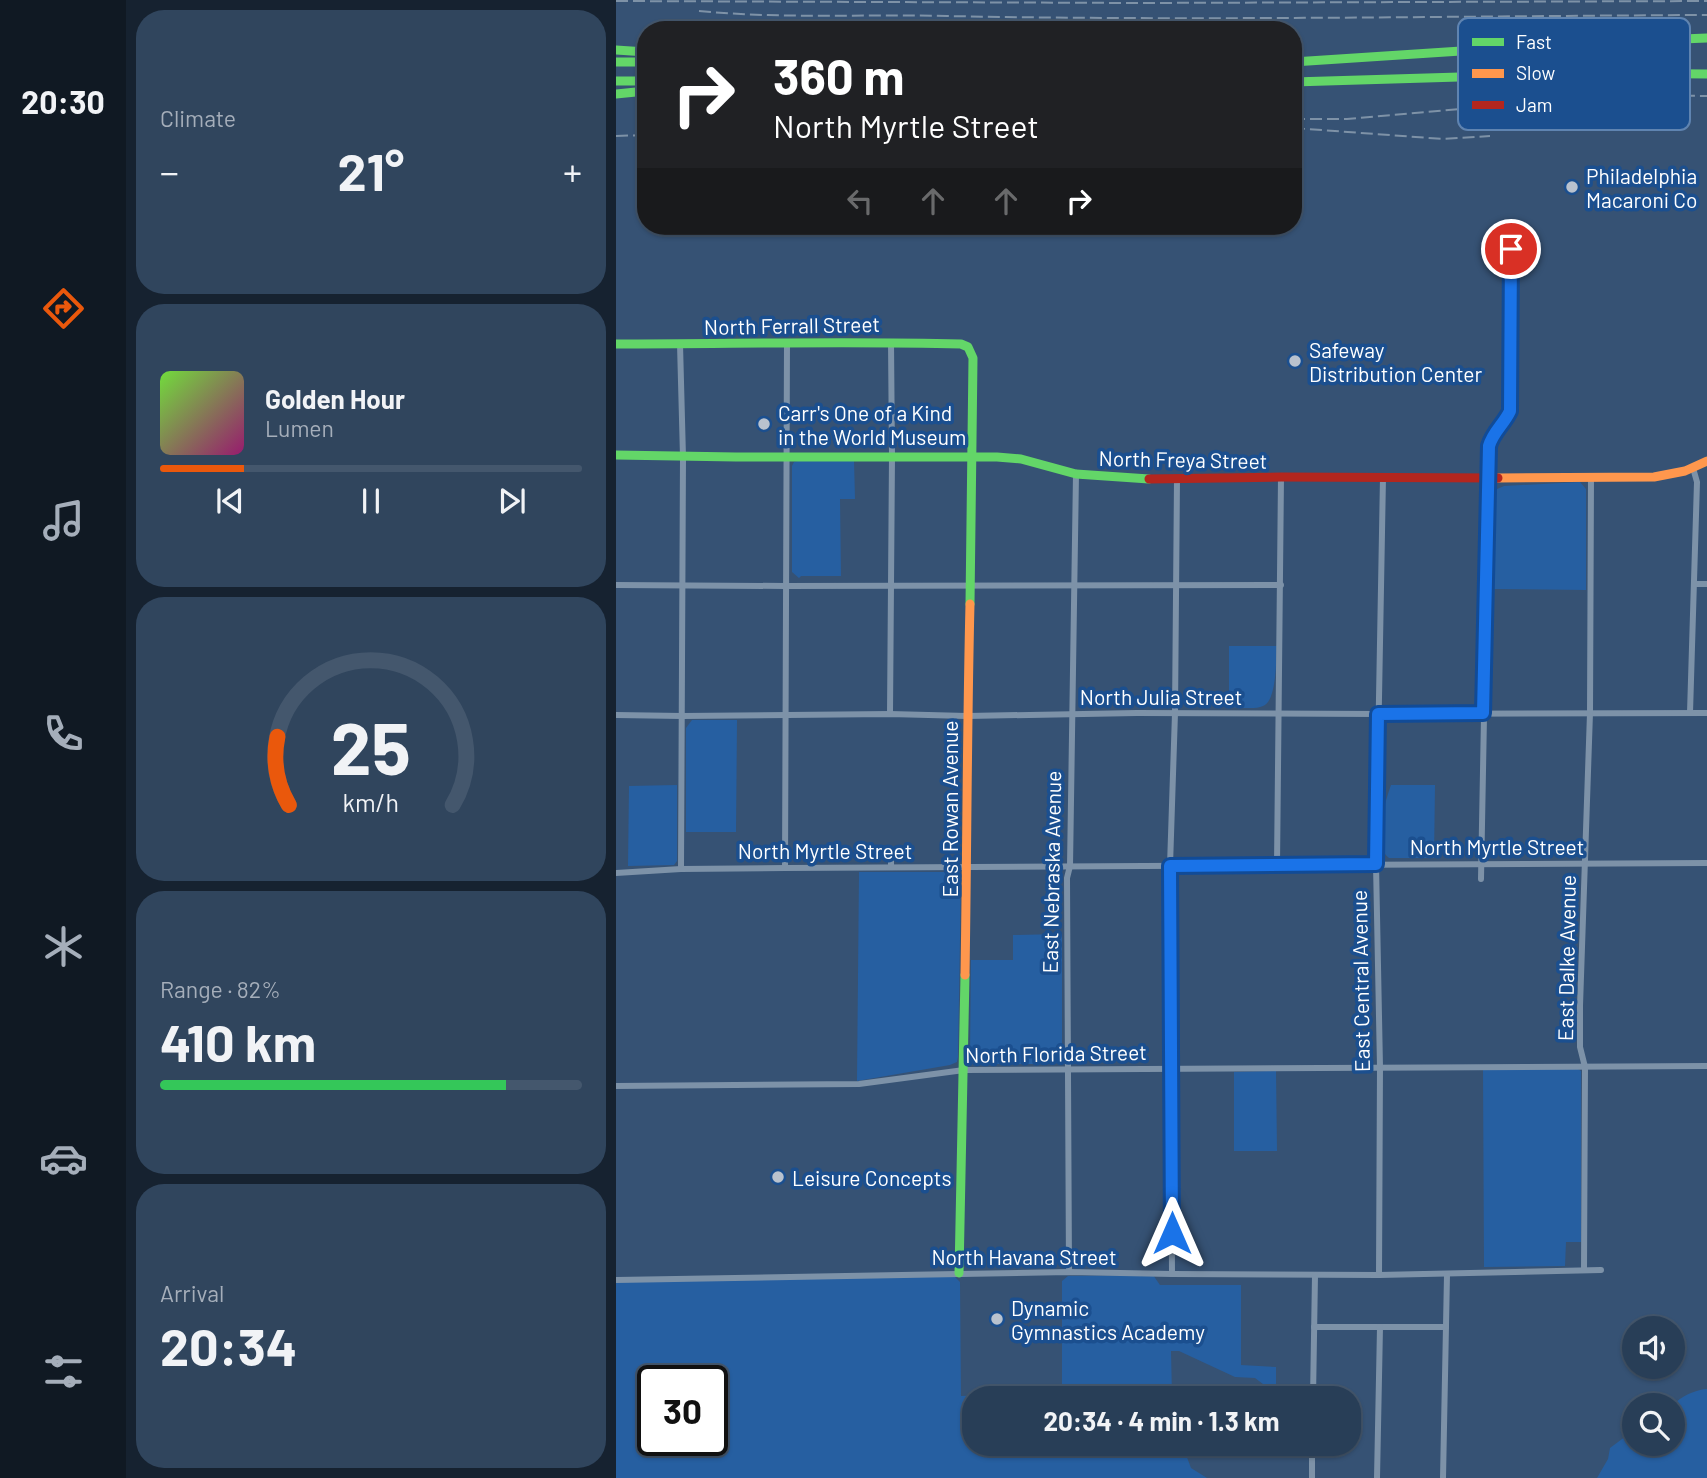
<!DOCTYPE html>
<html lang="en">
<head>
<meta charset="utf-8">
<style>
	:root { --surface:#283e57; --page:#30455d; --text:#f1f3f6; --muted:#a5aeba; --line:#44576d; --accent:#ea580c }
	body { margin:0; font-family:Barlow,sans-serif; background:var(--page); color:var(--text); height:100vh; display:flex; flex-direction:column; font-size:26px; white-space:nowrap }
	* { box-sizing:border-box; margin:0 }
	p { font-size:23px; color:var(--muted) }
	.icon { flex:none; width:38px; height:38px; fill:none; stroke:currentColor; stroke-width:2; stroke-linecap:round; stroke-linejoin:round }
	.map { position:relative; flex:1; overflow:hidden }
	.panel { display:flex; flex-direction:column; gap:10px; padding:10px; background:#162230; width:490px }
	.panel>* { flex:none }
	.top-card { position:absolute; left:21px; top:21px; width:665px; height:214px; border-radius:28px; box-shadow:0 2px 5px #0004,0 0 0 2px var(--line); background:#202124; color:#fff; overflow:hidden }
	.tools { position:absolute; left:1006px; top:1316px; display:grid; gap:14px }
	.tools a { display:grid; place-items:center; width:63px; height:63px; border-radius:50%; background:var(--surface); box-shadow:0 2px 5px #0004,0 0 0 2px var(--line); font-size:35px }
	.speed { position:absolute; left:21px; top:1365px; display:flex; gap:14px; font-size:35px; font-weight:700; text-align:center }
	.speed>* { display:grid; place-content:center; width:91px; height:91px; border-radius:50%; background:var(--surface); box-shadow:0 2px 5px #0004,0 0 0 2px var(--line); line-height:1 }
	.speed .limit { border:4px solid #111; border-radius:10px; background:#fff; color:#111 }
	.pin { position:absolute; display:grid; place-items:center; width:60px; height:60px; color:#fff; margin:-30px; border:4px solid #fff; border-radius:50%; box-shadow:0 2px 7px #0007 }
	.me { position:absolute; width:77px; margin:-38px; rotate:0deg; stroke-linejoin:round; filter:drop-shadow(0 0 5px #0008) }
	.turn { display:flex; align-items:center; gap:24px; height:147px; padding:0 21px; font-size:32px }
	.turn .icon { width:91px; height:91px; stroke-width:2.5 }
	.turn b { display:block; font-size:49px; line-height:60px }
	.lanes { display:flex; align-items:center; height:66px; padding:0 21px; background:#0003; justify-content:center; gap:35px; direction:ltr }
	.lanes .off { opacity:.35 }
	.big { font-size:52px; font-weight:700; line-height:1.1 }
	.panel .card { flex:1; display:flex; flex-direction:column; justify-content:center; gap:10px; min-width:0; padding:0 24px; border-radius:28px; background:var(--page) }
	.panel .dial { align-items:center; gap:0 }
	.dial svg { height:182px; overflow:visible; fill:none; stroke:var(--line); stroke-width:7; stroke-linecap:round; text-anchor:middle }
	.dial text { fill:var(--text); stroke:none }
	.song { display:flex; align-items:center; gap:21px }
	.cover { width:84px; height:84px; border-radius:10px; background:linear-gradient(135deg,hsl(100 70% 55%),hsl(320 70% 35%)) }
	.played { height:7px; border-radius:4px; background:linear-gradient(90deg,var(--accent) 20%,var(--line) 20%) }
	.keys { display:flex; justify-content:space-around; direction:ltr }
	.heat { display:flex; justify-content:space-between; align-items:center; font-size:38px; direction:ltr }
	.charge { height:10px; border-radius:5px; background:linear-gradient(90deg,#34c759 82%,var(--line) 0) }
	.trip { position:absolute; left:346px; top:1386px; width:399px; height:70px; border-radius:28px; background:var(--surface); box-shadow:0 2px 5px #0004,0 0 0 2px var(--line); font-weight:700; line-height:70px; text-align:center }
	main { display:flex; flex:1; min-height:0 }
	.tabs { display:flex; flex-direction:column; width:126px; justify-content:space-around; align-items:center; background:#101923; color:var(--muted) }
	.tabs .icon { width:49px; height:49px }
	.tabs .active { color:var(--accent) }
	.tabs b { font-size:32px; color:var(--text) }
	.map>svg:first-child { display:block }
	.green { fill:#265fa1; fill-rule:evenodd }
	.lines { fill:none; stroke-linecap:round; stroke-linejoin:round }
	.street { stroke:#7d92a8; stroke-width:6 }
	.fast { stroke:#63d668; stroke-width:9 }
	.slow { stroke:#ff974d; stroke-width:9 }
	.jam { stroke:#b3261e; stroke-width:9 }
	.rail { stroke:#7e92a7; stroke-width:2; stroke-dasharray:12 5; stroke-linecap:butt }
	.route-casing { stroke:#114b97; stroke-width:18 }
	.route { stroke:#1a73e8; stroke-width:12 }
	.poi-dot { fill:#b9c2ce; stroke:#1b4f8f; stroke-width:2.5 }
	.labels { text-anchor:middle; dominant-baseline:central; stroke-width:7; stroke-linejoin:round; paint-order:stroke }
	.poi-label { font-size:21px; fill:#fff; stroke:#1b4f8f; text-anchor:start }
	.street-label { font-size:21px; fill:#fff; stroke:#1b4f8f }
	.key { fill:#1b4f8f; stroke:#5f84b1; stroke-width:2 }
	.key-label { font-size:19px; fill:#fff }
</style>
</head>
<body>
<main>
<nav class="tabs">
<b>20:30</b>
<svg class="icon active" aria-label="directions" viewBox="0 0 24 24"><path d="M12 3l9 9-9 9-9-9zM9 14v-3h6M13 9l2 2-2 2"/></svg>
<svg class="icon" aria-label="music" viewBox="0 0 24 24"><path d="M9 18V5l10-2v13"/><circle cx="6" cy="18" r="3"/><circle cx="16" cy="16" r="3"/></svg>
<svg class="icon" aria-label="phone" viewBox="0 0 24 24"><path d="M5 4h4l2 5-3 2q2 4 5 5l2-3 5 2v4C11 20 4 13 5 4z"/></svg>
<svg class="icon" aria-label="climate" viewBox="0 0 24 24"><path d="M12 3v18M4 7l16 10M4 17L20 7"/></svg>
<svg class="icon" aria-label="car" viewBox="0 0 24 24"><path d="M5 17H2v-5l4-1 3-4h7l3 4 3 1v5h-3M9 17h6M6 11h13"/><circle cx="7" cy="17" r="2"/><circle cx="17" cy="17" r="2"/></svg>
<svg class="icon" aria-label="filters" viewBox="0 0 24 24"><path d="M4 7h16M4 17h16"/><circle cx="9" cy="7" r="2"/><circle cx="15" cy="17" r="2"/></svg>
</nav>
<section class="panel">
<div class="card"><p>Climate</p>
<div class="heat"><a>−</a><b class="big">21°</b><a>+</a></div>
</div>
<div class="card">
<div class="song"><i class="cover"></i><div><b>Golden Hour</b><p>Lumen</p></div></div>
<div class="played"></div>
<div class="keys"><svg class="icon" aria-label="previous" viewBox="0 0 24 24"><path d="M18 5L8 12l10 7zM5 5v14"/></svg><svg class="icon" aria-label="pause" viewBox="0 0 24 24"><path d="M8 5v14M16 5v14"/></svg><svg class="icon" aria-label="next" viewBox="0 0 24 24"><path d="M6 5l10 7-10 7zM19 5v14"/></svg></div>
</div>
<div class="card dial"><svg viewBox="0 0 100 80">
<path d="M14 69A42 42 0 1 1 86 69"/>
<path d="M14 69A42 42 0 0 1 9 39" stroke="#ea580c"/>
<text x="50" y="56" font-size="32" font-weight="700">25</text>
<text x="50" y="72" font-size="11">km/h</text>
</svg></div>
<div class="card"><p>Range · 82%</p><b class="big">410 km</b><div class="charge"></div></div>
<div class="card"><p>Arrival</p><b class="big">20:34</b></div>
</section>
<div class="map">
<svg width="1091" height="1478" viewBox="0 0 1091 1478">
	<rect width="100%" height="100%" fill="#365274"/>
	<!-- green -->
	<g class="green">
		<polygon points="238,460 239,499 224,499 225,576 185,576 183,578 176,572 176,466 178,462 182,461"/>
		<polygon points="964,482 970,489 970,590 875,589 878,493 881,489 888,486"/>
		<path d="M613,646h48c-1,13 0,55 -14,60 -9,4 -24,1 -34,1z"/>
		<polygon points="76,720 121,720 120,832 70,832 70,728"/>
		<polygon points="61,785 61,861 58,865 12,866 13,786"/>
		<path d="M775,785h44l-1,73h-45c-18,-13 -4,-56 2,-73z"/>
		<polygon points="243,872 336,872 341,874 345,879 342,1057 341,1062 334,1065 241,1081"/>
		<polygon points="446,934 446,1058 444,1061 439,1064 364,1064 356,1062 354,1056 355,960 397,960 397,935"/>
		<polygon points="867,1069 962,1069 965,1071 965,1242 950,1242 949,1266 868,1267"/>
		<polygon points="660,1071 661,1151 618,1151 618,1072"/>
		<path d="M537,1275l7,10h81v80l35,2v20h-9l-12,-9 -20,-1 -56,-26h-8l1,45 1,2h-198v46h207l9,24 16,10h-591v-196l338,-6 6,6 1,114 101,-4v-111l6,-5zM37,1381h59v59h-59z"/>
		<path d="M1091,1389v89h-110l11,-19 2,-11 24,-18v14h39v-39c9,-9 21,-15 34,-16z"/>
	</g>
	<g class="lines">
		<!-- street -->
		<g class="street">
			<polyline points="64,344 67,457 65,869"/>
			<polyline points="1078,584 1091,584"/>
			<polyline points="0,585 169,586 665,585"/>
			<polyline points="1074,713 1081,482 1077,468"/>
			<polyline points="274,714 276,456 275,342"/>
			<polyline points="0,715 66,716 274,714 351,716 521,713 762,714 1091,713"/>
			<polyline points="275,849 275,867"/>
			<polyline points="661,865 665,477"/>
			<polyline points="169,868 171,344"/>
			<polyline points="0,873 65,869 169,868 1091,863"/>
			<path d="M865,879l8,-433c4,-14 15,-22 21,-35l2,-185"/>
			<polyline points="0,1086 243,1084 348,1070 1091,1066"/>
			<polyline points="968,1270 969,1067 964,1047 964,1006 974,713 975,477"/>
			<polyline points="453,1272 451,878 454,866 460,474"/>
			<polyline points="556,1274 554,866 559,713 561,479"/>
			<polyline points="763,1275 764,1067 760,864 767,477"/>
			<polyline points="0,1280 453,1272 556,1274 763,1275 985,1270"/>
			<polyline points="698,1327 830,1327"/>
			<polyline points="697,1398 699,1275"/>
			<polyline points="696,1478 696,1444"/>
			<polyline points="761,1478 764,1327"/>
			<polyline points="827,1478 831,1275"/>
		</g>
		<!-- fast -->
		<g class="fast">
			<polyline points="0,50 30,52"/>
			<polyline points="0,62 30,62"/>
			<polyline points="677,62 967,43 1091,38"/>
			<polyline points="0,81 30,81"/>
			<polyline points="677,82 977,73 1091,74"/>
			<polyline points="0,94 30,91"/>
			<path d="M0,344c115,0 230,-3 345,0l7,3 5,11 -3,246"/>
			<polyline points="0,455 120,457 381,457 405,459 460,474 533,479"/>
			<polyline points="343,1273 349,975"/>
		</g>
		<!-- slow -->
		<g class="slow">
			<polyline points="882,478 1038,477 1069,471 1091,461"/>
			<path d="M349,975c2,-124 2,-247 5,-371"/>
		</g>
		<!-- jam -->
		<polyline class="jam" points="533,479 665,477 882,478"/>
		<!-- rail -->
		<g class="rail">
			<polyline points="0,1 525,3 1091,1"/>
			<path d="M83,11c83,8 165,3 248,5 253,5 507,0 760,-1"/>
			<polyline points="677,119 731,119 1003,95 1091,96"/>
			<polyline points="677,128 827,139 874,136"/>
			<polyline points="0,136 30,135"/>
		</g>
	</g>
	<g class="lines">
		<!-- route casing -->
		<g class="route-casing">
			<path id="route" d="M556,1233l-2,-367 206,-2 2,-150 105,-1 6,-267c4,-14 15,-22 21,-35l1,-162"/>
		</g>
		<!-- route -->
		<use href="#route" class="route"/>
	</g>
	<!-- markers -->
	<g class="poi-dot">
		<circle cx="956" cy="187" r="7"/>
		<circle cx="679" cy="361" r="7"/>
		<circle cx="148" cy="424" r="7"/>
		<circle cx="162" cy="1177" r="7"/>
		<circle cx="381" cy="1319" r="7"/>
	</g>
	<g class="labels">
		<!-- poi labels -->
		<g class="poi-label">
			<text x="970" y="175">Philadelphia<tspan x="970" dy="24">Macaroni Co</tspan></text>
			<text x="693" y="349">Safeway<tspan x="693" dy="24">Distribution Center</tspan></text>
			<text x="162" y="412">Carr's One of a Kind<tspan x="162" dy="24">in the World Museum</tspan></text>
			<text x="176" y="1177">Leisure Concepts</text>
			<text x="395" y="1307">Dynamic<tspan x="395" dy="24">Gymnastics Academy</tspan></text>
		</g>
		<!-- street labels -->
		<g class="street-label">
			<text transform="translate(176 325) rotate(-1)">North Ferrall Street</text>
			<text transform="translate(567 459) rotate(1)">North Freya Street</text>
			<text x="545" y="696">North Julia Street</text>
			<text transform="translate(333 809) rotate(-90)">East Rowan Avenue</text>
			<text x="881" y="846">North Myrtle Street</text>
			<text x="209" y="850">North Myrtle Street</text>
			<text transform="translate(435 872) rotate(-89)">East Nebraska Avenue</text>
			<text transform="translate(950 958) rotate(-89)">East Dalke Avenue</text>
			<text transform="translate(744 981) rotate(-91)">East Central Avenue</text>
			<text transform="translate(440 1053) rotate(-1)">North Florida Street</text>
			<text x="408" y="1256">North Havana Street</text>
		</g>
	</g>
	<!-- legend -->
	<rect x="842" y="18" width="232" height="112" rx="10" class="key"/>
	<rect x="856" y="38" width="32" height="8" fill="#63d668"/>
	<rect x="856" y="69" width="32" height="9" fill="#ff974d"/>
	<rect x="856" y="101" width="32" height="8" fill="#b3261e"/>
	<g class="key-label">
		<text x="900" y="49">Fast</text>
		<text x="900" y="80">Slow</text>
		<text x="900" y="112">Jam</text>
	</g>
</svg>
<div class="tools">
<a><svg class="icon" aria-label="sound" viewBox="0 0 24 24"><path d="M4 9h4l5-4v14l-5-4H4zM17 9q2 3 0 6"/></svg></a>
<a><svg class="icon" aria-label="search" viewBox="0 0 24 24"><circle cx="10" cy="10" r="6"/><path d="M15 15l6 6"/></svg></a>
</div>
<div class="speed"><div class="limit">30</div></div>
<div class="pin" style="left:895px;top:249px;background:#d93025"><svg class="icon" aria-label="arrive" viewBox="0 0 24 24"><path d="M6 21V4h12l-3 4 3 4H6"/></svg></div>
<svg class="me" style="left:556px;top:1233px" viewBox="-20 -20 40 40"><path d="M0-17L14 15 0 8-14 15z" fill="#1a73e8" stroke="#fff" stroke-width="4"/></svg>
<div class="trip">20:34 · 4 min · 1.3 km</div>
<div class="top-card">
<div class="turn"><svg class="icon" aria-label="right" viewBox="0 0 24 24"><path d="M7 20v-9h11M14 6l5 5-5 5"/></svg><div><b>360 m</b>North Myrtle Street</div></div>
<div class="lanes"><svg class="icon off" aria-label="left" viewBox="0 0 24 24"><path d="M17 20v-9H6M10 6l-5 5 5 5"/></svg><svg class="icon off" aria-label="ahead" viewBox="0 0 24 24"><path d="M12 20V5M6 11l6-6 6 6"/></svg><svg class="icon off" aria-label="ahead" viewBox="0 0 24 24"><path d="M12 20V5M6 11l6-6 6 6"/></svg><svg class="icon" aria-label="right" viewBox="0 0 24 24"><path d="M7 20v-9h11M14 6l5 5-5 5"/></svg></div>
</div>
</div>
</main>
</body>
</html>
